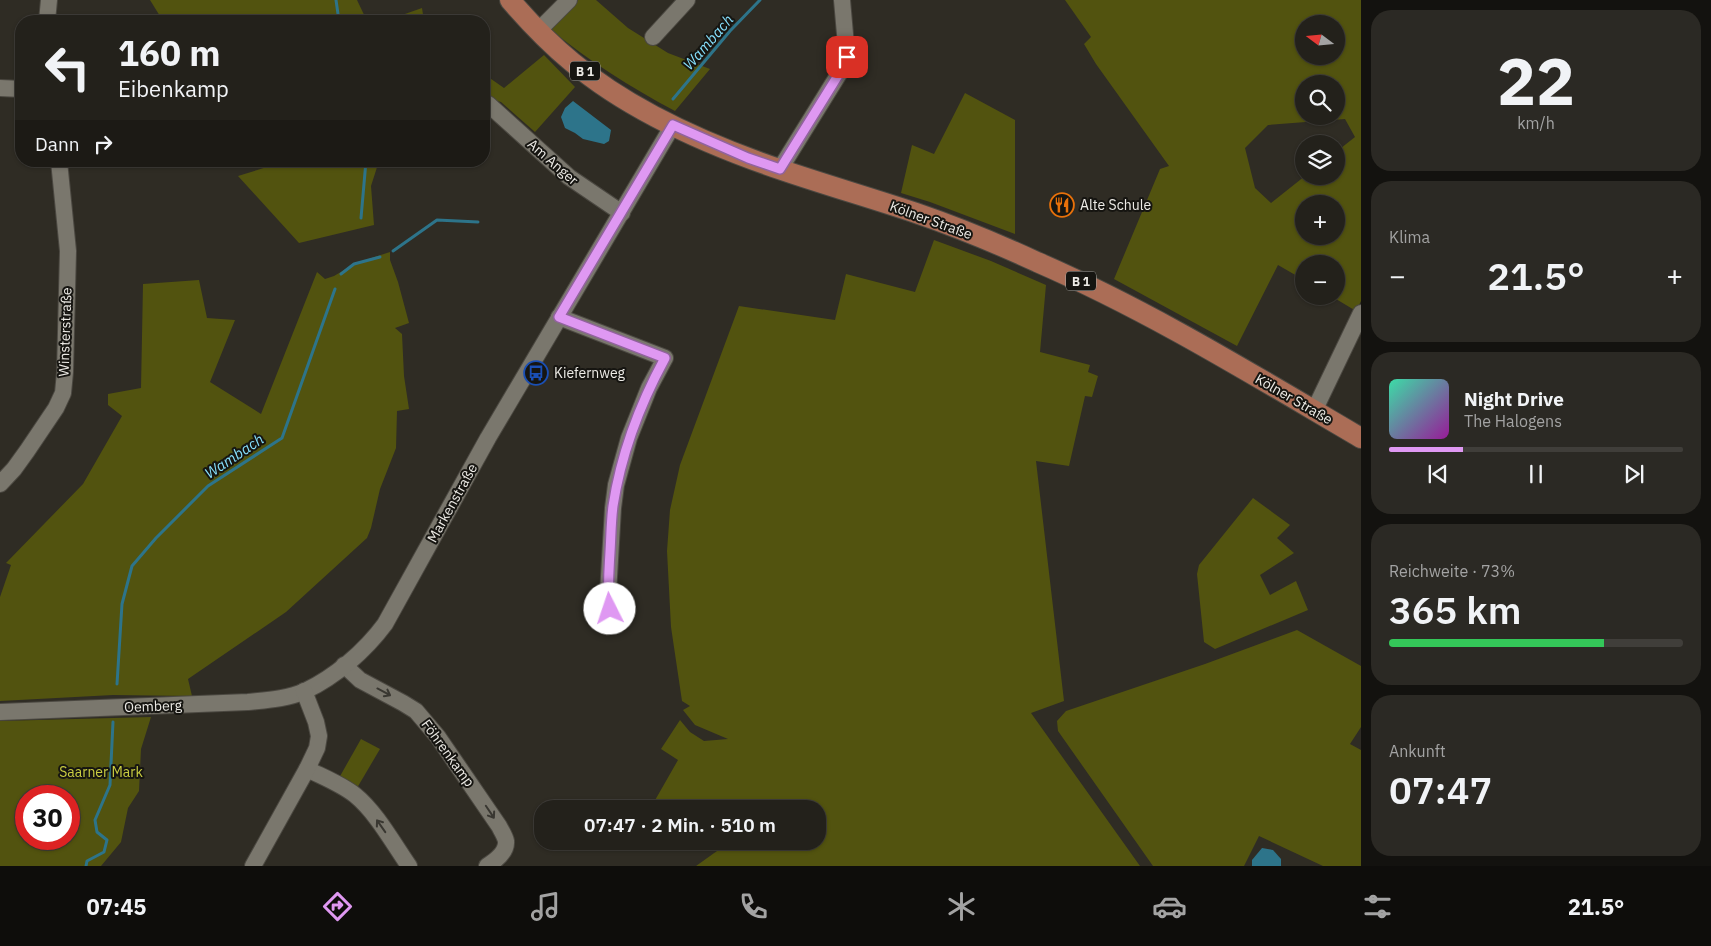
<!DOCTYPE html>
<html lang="de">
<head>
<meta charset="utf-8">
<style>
	:root { --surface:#23211b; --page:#2b2924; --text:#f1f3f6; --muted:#a3a3a3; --line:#403e3a; --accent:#df98f2 }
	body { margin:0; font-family:"IBM Plex Sans",sans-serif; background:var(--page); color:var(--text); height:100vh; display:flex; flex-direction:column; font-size:19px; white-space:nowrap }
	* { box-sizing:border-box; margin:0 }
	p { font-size:16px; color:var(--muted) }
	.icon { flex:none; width:28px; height:28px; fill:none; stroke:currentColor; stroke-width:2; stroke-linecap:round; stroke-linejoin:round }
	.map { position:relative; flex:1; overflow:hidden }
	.panel { display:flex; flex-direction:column; gap:10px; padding:10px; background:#13120f; width:350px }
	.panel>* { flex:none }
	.hud { position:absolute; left:15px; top:15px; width:475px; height:152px; border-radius:20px; box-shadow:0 1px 4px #0004,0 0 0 1px var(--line); background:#23211b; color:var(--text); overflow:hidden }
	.needle { width:32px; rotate:286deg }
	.fabs { position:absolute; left:1295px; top:15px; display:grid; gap:10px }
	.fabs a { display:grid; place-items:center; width:50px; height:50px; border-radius:50%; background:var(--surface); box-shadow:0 1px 4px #0004,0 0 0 1px var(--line); font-size:25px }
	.speed { position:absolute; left:15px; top:785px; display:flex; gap:10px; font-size:25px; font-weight:700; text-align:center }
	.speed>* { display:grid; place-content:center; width:65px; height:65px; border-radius:50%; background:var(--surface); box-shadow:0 1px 4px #0004,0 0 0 1px var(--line); line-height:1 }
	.speed .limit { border:8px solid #d22; background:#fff; color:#111 }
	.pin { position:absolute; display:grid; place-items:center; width:42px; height:42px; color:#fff; margin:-21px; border-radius:10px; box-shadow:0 2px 8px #0006 }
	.me { position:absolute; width:55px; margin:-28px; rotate:356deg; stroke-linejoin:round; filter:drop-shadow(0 0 4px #0008) }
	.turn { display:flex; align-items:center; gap:18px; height:105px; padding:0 20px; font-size:22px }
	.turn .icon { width:65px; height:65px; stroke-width:2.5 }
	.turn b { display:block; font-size:35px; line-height:42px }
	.then { display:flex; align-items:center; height:48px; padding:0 20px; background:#0003; gap:10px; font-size:19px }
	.big { font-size:38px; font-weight:600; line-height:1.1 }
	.panel .tile { flex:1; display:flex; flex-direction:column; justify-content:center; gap:8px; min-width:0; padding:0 18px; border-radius:20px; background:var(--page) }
	.panel .dial { align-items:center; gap:0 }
	.dial b { font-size:65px; line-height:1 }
	.song { display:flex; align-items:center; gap:15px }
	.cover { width:60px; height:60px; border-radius:8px; background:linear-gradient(135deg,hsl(160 70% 55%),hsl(300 70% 35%)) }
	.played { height:5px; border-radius:2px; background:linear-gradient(90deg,var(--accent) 25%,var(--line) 25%) }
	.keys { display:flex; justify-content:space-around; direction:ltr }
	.heat { display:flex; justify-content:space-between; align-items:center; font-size:28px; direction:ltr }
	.charge { height:8px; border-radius:4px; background:linear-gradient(90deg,#34c759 73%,var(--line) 0) }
	.trip { position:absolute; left:534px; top:800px; width:292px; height:50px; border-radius:20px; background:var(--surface); box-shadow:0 1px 4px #0004,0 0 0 1px var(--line); font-weight:600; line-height:50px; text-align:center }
	.tabs { display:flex; height:80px; justify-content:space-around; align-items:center; background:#0e0d0b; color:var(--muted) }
	.tabs .icon { width:35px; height:35px }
	.tabs .selected { color:var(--accent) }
	.tabs b { font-size:22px; color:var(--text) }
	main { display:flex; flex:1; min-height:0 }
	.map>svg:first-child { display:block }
	.green { fill:#52530f; fill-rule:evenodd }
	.water { fill:#2d748a }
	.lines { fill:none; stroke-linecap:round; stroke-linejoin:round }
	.stream { stroke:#2d748a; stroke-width:3 }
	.minor-casing { stroke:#4b4841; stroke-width:18 }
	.major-casing { stroke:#4b4841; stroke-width:22 }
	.minor { stroke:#7a776d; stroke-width:16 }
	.major { stroke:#ab6d56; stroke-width:20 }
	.oneway { stroke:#393731 }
	.route-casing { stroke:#91639d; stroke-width:12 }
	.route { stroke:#df98f2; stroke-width:9 }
	.labels { text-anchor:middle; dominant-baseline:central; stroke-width:4; stroke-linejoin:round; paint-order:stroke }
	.shield { fill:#161511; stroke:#acaba6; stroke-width:1 }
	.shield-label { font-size:12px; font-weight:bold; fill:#edebe6 }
	.street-label { font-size:14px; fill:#edebe6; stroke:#161511 }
	.poi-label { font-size:14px; fill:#edebe6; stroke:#161511; text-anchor:start }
	.park-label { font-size:14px; fill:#cbce41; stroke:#161511 }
	.water-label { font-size:15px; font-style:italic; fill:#86dffc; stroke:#161511 }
</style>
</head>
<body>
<main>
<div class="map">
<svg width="1361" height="866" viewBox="0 0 1361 866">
	<rect width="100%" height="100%" fill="#2f2c24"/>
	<!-- green -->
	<g class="green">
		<polygon points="150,0 357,0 367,21 163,21"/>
		<path d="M578,0h18l32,28 40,25 42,16 -35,42c-45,-24 -86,-50 -125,-82z"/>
		<path d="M1065,0h296v301l-5,10 -25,-15h5v-32h-32v16l-26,-15 -41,81 -123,-67 46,-110 9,-3 -73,-102 -12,-20 7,-7zM1304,24h32v32h-32zM1304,84h32v32h-32zM1345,119l10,18 -19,15v24h-31l-34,27 -16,-15 -10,-40 23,-23zM1304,204h32v32h-32z"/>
		<polygon points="422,8 424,21 385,21"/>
		<polygon points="544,55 575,87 535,132 501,102 484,98 484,74 504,88"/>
		<polygon points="965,93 1015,120 1015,234 930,202 901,193 912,145 934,154"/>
		<polygon points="286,161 379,161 371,186 374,225 299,243 238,176"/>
		<polygon points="934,240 991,261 1046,285 1040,352 1090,365 1088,372 1098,376 1092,397 1085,396 1069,466 1036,461 1064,701 1031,713 1140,866 696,866 731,841 818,841 818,809 650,809 678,760 661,749 680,720 690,732 704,741 728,739 695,725 683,710 690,706 682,701 671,627 667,551 670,510 680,465 739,306 835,320 846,274 915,292"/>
		<polygon points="390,252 390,260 398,282 409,323 395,328 402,334 404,376 409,409 397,411 396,448 380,489 371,528 367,538 286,612 188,679 192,696 113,695 0,701 0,597 11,565 6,563 83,484 122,416 108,405 108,394 141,388 143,284 199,280 207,318 235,320 210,382 261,414 317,272 325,279 334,276 356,263"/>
		<polygon points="1253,498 1290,525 1277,538 1294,553 1260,575 1270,595 1296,581 1308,610 1215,649 1204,642 1197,574 1199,565"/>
		<polygon points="1297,630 1361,666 1361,727 1350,744 1361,750 1361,866 1323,866 1259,836 1244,866 1153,866 1058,731 1057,721 1066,711 1205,664"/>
		<path d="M151,717l-10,32 -2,42 -11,17 -7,34 -20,24h-101v-145zM26,796h43v43h-43z"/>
		<polygon points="361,739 380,749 357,788 339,778"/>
	</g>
	<!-- water -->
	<g class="water">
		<polygon points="573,101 611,130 609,141 604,144 583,139 575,133 565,128 561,117 565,108"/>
		<polygon points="1262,848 1273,850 1281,859 1281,866 1252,866 1252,860"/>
	</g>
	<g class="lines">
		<!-- stream -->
		<g class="stream">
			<polyline points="336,0 339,21"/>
			<polyline points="673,99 730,31 760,0"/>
			<polyline points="361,218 366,161"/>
			<polyline points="393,251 437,220 478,222"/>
			<polyline points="341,274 354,264 380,257"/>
			<polyline points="117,684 122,604 132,566 156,538 208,486 282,438 335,289"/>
			<polyline points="86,866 87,861 104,852 107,840 97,832 95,820 110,785 113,722"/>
		</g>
		<!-- minor casing -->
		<g class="minor-casing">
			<g id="minor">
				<polyline points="47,21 49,0"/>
				<polyline points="538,31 569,0"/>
				<polyline points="653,37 687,0"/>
				<polyline points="0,88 21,89"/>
				<polyline points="488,104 569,177 622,213"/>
				<polyline points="780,169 842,69 847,57 842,0"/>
				<polyline points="559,317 665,358 649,388 629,438 616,485 613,508 608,594 610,609 617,617"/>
				<polyline points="1314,411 1361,313"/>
				<polyline points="0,484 14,469 27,451 56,408 63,393 65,372 68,251 59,161"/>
				<path d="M344,665l16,15 43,23 13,8 22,26 61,89c2,4 6,10 7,15 1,11 -11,20 -19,25"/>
				<path d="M0,712l248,-10c19,-2 39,-3 57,-11 30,-14 60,-40 80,-67l103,-186 185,-313"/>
				<path d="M307,769c16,8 34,15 48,26 21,17 38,48 54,71"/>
				<polyline points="253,866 307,769 317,748 319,736 316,722 304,691"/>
			</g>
		</g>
		<!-- major casing -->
		<g class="major-casing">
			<path id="major" d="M510,0c19,22 39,43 62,62 57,48 139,84 210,108 44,15 89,28 134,43 41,14 82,31 121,49 113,49 218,114 324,176"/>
		</g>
		<!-- minor -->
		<use href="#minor" class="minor"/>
		<!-- major -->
		<use href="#major" class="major"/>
	</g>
	<!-- one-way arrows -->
	<defs><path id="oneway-shaft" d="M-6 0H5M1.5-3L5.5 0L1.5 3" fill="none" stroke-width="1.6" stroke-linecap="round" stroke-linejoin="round" transform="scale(1.25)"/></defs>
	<g class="oneway">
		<use href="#oneway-shaft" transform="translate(384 692) rotate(28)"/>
		<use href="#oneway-shaft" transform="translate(490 812) rotate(56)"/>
		<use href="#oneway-shaft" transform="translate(381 826) rotate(-125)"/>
	</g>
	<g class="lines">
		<!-- route casing -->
		<g class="route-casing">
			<path id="route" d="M610,609c-3,-19 -1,-38 0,-57 1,-16 1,-31 3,-46 8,-52 27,-102 52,-148l-106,-41 114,-192 75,33 32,11 62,-100 5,-12"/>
		</g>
		<!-- route -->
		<use href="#route" class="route"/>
	</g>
	<!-- icons -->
	<defs>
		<g id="restaurant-ring" transform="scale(1.25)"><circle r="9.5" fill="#161511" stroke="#e8710a" stroke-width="1.5"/><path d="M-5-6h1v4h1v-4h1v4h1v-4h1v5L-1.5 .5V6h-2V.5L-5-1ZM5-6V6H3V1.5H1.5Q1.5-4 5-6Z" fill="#e8710a"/></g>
		<g id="bus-ring" transform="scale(1.25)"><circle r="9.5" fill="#161511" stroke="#1a4fb4" stroke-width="1.5"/><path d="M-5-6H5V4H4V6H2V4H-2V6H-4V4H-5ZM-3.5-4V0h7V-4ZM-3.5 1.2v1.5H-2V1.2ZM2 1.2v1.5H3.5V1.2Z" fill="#1a4fb4"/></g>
	</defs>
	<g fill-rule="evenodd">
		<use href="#restaurant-ring" x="1062" y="205"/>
		<use href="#bus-ring" x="536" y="373"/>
	</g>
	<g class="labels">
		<!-- shield labels -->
		<g class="shield">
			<rect x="570" y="61.5" width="30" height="19" rx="4"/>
			<rect x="1066" y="271.5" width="30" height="19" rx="4"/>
		</g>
		<g class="shield-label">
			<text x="585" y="71">B 1</text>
			<text x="1081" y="281">B 1</text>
		</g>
		<!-- street labels -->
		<g class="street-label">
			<text transform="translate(553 162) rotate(41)">Am Anger</text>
			<text transform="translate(931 220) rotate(20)">Kölner Straße</text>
			<text transform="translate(65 332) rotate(-88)">Winsterstraße</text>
			<text transform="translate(1294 399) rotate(30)">Kölner Straße</text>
			<text transform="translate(452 503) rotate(-61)">Markenstraße</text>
			<text transform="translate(153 706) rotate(-2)">Oemberg</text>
			<text transform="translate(448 753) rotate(54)">Föhrenkamp</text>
		</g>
		<!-- poi labels -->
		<g class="poi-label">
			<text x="1080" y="205">Alte Schule</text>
			<text x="554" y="373">Kiefernweg</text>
		</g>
		<!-- park labels -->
		<g class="park-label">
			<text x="101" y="772">Saarner Mark</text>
		</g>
		<!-- water labels -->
		<g class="water-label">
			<text transform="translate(708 42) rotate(-49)">Wambach</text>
			<text transform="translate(234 456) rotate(-34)">Wambach</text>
		</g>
	</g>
</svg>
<div class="fabs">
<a><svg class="needle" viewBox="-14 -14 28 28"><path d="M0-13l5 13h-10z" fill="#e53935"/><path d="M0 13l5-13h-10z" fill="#a3a3a3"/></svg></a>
<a><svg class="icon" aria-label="search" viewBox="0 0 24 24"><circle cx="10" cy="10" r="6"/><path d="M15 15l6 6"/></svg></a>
<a><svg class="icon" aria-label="layers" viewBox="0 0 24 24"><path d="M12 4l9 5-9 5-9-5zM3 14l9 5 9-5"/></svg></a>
<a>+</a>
<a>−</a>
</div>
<div class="speed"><div class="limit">30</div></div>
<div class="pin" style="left:847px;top:57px;background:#d93025"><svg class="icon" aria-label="arrive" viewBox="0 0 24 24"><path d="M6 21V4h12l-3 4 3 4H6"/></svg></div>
<svg class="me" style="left:610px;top:609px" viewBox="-20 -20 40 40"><circle r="19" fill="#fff"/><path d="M0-13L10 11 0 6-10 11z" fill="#df98f2"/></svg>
<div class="trip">07:47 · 2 Min. · 510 m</div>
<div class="hud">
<div class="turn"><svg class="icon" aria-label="left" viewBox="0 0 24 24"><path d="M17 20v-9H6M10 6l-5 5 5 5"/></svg><div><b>160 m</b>Eibenkamp</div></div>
<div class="then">Dann<svg class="icon" aria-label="right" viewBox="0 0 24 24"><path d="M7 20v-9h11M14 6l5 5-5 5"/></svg></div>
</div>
</div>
<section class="panel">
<div class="tile dial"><b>22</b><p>km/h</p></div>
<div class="tile"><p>Klima</p>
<div class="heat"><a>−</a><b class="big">21.5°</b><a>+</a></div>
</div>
<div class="tile">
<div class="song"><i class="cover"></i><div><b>Night Drive</b><p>The Halogens</p></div></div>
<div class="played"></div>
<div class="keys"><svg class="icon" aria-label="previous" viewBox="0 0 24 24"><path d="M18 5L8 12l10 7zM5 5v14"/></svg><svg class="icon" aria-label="pause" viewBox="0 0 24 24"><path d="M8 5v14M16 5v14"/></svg><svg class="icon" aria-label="next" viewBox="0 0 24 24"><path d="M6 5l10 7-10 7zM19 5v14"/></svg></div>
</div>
<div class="tile"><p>Reichweite · 73%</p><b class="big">365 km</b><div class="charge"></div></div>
<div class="tile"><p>Ankunft</p><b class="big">07:47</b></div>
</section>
</main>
<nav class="tabs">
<b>07:45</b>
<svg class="icon selected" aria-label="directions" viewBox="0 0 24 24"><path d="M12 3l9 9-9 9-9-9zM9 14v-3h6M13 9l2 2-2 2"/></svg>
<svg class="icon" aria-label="music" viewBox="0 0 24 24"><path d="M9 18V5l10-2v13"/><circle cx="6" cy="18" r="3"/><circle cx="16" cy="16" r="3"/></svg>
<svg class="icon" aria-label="phone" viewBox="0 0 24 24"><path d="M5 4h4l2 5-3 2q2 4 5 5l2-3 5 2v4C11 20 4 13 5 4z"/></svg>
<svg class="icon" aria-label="climate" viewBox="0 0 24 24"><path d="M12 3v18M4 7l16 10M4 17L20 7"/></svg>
<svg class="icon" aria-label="car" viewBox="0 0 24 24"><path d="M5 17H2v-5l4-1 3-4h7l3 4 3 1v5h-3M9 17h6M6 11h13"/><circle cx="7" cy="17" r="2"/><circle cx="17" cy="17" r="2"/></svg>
<svg class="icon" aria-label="filters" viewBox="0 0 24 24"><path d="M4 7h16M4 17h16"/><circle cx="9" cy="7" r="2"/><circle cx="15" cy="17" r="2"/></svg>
<b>21.5°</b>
</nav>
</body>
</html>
